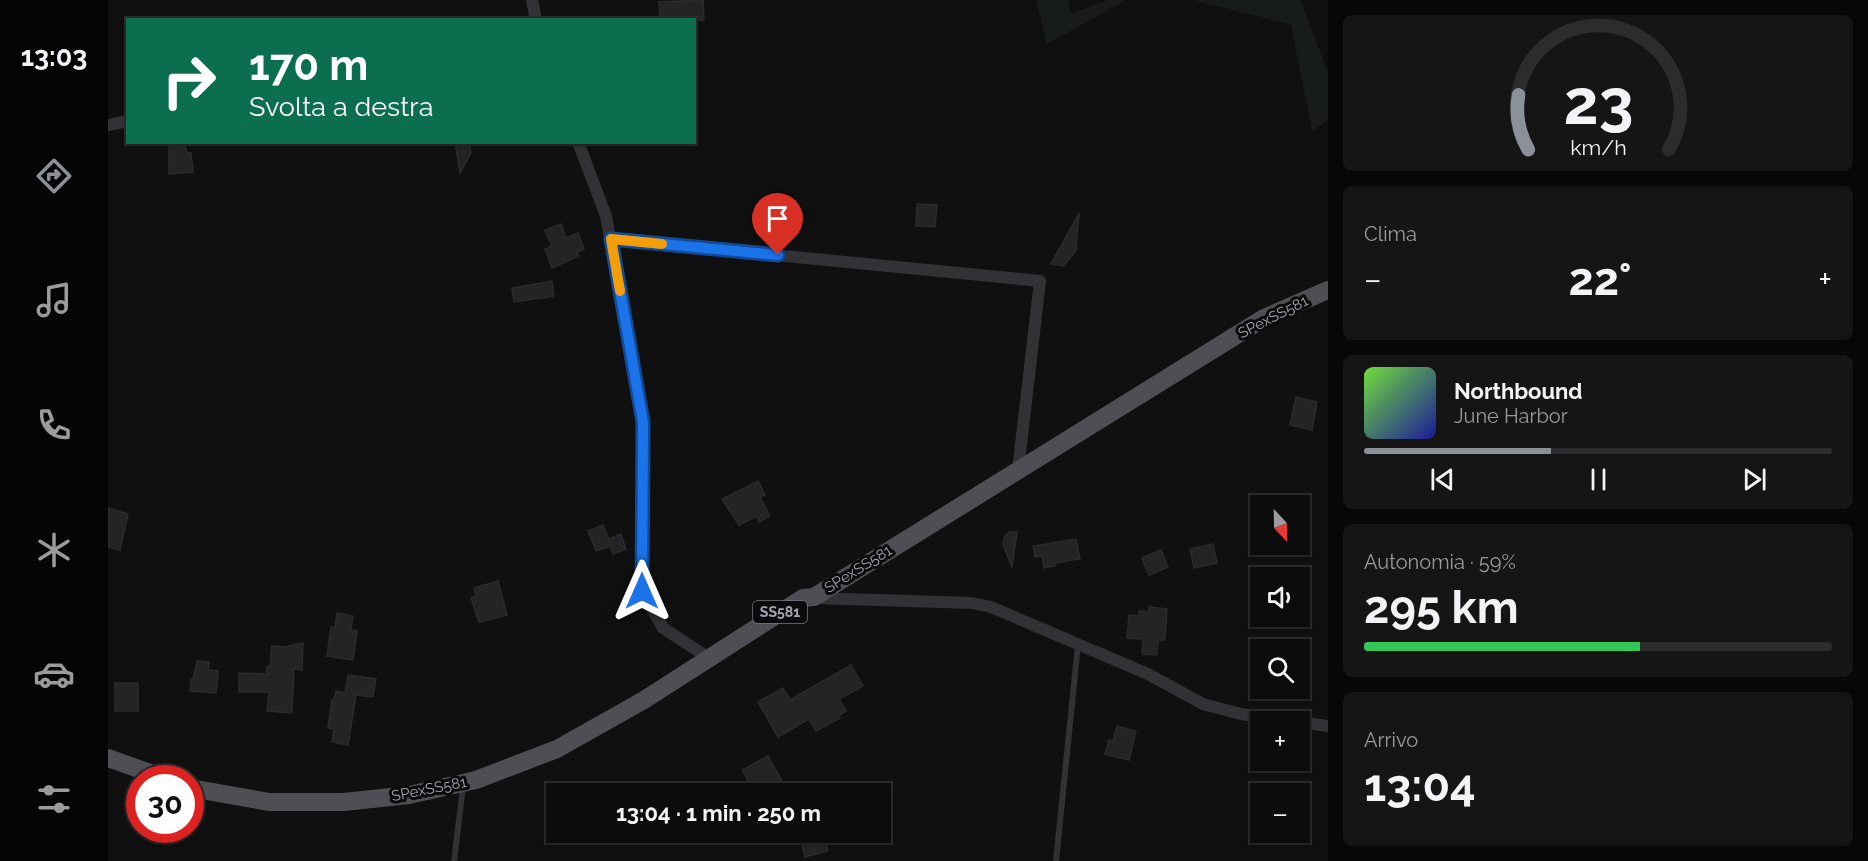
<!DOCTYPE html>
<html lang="it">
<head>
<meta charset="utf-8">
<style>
	:root { --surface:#0c0c0d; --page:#151516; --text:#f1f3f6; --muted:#9a9b9d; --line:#2c2c2e; --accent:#8c9099 }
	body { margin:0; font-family:Raleway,sans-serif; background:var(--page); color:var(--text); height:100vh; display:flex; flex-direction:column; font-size:22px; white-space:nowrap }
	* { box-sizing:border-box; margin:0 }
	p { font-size:20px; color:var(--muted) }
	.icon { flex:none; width:33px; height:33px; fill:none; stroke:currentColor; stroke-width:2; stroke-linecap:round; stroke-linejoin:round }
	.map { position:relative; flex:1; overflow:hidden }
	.drawer { display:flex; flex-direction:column; gap:15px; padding:15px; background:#070707; width:540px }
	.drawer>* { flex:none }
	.guide { position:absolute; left:18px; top:18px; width:570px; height:126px; border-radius:0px; box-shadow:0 2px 4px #0004,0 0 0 2px var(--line); background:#0b6e4f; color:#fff; overflow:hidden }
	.needle { width:39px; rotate:158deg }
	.controls { position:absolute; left:1142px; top:495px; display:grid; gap:12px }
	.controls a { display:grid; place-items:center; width:60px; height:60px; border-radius:0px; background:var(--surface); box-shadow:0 2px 4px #0004,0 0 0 2px var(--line); font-size:30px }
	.speed { position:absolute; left:18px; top:765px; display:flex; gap:12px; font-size:30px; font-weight:700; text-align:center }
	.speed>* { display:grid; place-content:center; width:78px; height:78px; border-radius:50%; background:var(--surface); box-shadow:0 2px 4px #0004,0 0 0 2px var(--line); line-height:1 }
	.speed .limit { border:9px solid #d22; background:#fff; color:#111 }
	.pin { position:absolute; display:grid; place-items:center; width:51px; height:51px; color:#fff; margin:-62px -26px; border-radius:50% 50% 50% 0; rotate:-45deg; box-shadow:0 0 6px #0007 }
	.pin .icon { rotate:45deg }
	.me { position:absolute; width:66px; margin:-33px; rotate:0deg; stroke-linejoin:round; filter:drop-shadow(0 0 4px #0008) }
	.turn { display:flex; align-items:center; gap:21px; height:126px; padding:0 24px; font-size:27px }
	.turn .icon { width:78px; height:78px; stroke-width:2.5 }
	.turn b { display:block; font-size:42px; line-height:51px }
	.big { font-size:45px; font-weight:700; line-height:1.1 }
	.drawer .card { flex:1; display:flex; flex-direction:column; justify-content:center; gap:9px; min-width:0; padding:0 21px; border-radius:9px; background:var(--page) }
	.drawer .dial { align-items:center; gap:0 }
	.dial svg { height:156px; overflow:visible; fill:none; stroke:var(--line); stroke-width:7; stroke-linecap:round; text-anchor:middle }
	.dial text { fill:var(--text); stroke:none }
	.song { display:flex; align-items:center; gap:18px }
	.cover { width:72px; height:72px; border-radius:9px; background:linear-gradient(135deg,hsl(100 70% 55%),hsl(240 70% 35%)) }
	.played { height:6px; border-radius:3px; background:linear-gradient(90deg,var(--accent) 40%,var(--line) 40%) }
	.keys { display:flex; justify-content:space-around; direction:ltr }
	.heat { display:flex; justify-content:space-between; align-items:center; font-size:33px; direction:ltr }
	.charge { height:9px; border-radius:4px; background:linear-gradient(90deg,#34c759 59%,var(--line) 0) }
	.trip { position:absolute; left:438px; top:783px; width:345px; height:60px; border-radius:0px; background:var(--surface); box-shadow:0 2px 4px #0004,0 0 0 2px var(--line); font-weight:700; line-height:60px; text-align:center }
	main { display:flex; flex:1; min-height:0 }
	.tab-bar { display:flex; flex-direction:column; width:108px; justify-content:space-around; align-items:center; background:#050505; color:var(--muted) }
	.tab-bar .icon { width:42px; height:42px }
	.tab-bar .on { color:var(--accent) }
	.tab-bar b { font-size:27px; color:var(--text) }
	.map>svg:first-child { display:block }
	.green { fill:#171c19 }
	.building { fill:#242325; stroke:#2b2a2d; stroke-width:1.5 }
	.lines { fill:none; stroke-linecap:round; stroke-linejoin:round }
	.service { stroke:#323236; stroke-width:6 }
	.minor { stroke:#323236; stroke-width:12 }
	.primary { stroke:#4e4e55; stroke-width:18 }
	.route-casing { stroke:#114b97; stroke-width:15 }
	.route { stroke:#1a73e8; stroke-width:10 }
	.slow { stroke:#f59e0b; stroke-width:10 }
	.labels { text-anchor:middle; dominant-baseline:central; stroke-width:6; stroke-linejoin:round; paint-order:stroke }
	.shield { fill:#0b0b0c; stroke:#757680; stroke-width:1.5 }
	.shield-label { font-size:14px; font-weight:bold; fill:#a3a4b1 }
	.street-label { font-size:15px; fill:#a3a4b1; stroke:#0b0b0c }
</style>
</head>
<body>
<main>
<nav class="tab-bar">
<b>13:03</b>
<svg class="icon on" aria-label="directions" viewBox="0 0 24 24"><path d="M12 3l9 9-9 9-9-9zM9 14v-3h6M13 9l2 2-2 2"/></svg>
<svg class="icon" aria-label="music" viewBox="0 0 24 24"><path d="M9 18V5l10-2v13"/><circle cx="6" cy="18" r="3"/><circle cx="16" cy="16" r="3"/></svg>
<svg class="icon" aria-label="phone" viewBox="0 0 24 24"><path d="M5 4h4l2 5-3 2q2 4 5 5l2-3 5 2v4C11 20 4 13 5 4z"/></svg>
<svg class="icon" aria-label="climate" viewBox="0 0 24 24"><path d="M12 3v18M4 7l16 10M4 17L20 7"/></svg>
<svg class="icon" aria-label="car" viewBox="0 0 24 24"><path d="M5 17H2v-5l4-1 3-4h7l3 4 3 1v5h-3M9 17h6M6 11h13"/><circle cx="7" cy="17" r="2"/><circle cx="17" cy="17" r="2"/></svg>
<svg class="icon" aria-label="filters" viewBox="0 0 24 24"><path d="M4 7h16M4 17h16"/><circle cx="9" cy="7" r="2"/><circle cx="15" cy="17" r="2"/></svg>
</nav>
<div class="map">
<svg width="1220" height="861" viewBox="0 0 1220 861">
	<rect width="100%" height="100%" fill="#101011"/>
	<!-- green -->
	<g class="green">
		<polygon points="928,0 960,0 963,14 1000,0 1018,0 939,44"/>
		<polygon points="1083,0 1192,0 1220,72 1220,120 1204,131 1183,25"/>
	</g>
	<!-- building -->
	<g class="building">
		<polygon points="595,0 596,20 552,20 551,2"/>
		<polygon points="61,142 76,142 79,153 83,153 85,172 61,174"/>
		<polygon points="347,142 361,142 363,153 352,173"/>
		<polygon points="809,204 829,205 827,227 808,226"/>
		<polygon points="971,213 968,251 955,266 943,264"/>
		<polygon points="453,224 458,238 470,233 476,249 469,252 471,256 444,268 437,249 444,246 437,230"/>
		<polygon points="444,281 446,296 406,302 404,288"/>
		<polygon points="1188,397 1209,402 1204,430 1182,425"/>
		<polygon points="650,481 657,495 652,497 662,516 651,522 649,516 631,525 614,499"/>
		<polygon points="0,508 20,514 12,550 0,547"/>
		<polygon points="495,525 501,539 513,534 518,549 505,554 502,546 488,551 480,531"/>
		<polygon points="901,532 909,532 904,568 895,544 897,536"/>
		<polygon points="968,539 972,559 946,563 947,566 936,568 934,556 927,557 925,546"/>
		<polygon points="1105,544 1109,563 1086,568 1082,549"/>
		<polygon points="1053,550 1060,567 1041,575 1034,558"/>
		<polygon points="390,581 399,615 371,622 363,598 368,596 366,588"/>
		<polygon points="1041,607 1059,609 1057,640 1050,640 1049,655 1034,654 1035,639 1019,638 1021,615 1031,616 1031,611 1041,611"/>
		<polygon points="229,613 245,616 243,630 249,631 245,660 219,656 223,627 227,628"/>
		<polygon points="195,643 194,670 186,669 184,713 159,711 161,692 131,692 131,673 159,674 159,667 162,667 164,646 177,647"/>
		<polygon points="89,661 101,662 100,670 110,671 108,693 82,691 83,679 85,679"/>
		<polygon points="743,665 755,686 731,699 738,711 730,716 732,718 708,731 701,719 670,737 650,702 675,688 682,700"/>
		<polygon points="240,675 268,679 265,697 248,695 240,745 224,742 226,729 220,728 224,700 226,700 228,691 237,693"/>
		<rect x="7" y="683" width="23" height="28"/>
		<polygon points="1009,726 1028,731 1021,760 997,754 1001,740 1005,741"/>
		<polygon points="660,756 675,783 657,794 648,794 634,770"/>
		<polygon points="691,832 716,832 720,851 697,857"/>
	</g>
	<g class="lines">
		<!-- service -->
		<g class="service">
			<polyline points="346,861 355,787"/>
			<polyline points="948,861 970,645"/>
		</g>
		<!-- minor -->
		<g class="minor">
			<polyline points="424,0 428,20"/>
			<polyline points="0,125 20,121"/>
			<polyline points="470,142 498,216 535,422 534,591 555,628 601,658"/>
			<polyline points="503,239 932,281 910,470"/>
			<polyline points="705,598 864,603 883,607 1040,674 1095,704 1133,714 1186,722"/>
			<polyline points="1191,722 1220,726"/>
		</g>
		<!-- primary -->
		<g class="primary">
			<polyline points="0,758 56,778"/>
			<polyline points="82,788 161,802 236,802 301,795 368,780 449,749 536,700 695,598 706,597 1156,318 1220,290"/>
		</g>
	</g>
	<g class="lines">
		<!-- route casing -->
		<g class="route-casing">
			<polyline id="route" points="534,591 535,422 503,239 670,255"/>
		</g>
		<!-- route -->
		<use href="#route" class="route"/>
		<!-- slow -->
		<polyline class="slow" points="512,291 503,239 554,244"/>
	</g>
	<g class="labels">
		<!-- shield labels -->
		<rect class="shield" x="645" y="601" width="54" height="22" rx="4.5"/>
		<g class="shield-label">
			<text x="672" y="612">SS581</text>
		</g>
		<!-- street labels -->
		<g class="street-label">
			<text transform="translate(1165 317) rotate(-27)">SPexSS581</text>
			<text transform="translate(750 569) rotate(-32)">SPexSS581</text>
			<text transform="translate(321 789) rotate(-11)">SPexSS581</text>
		</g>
	</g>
</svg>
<div class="controls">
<a><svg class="needle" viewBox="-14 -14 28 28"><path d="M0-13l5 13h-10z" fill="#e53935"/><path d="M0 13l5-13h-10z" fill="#9a9b9d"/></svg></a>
<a><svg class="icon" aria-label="sound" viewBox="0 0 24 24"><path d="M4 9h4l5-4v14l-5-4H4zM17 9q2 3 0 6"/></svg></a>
<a><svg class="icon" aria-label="search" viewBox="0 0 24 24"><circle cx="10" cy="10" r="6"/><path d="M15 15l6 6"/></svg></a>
<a>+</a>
<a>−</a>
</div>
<div class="speed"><div class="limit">30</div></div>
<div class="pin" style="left:670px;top:255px;background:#d93025"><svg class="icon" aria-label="arrive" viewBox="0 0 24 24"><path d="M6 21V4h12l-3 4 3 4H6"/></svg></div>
<svg class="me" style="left:534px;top:591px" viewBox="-20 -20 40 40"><path d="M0-17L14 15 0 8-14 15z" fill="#1a73e8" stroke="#fff" stroke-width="4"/></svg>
<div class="trip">13:04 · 1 min · 250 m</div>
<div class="guide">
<div class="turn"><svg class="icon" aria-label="right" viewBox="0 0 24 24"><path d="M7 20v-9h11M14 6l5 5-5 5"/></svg><div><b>170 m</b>Svolta a destra</div></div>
</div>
</div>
<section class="drawer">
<div class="card dial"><svg viewBox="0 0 100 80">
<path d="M14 69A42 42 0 1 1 86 69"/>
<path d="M14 69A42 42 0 0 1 9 41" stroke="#8c9099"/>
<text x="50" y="56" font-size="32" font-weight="700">23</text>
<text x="50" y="72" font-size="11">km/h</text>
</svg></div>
<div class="card"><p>Clima</p>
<div class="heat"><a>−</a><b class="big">22°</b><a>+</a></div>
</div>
<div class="card">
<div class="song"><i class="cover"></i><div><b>Northbound</b><p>June Harbor</p></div></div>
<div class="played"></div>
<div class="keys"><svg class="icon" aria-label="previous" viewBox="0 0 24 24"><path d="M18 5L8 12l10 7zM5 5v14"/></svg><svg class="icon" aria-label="pause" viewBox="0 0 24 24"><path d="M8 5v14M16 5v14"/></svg><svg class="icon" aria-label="next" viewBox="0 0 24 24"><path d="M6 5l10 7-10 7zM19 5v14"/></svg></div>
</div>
<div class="card"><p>Autonomia · 59%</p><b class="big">295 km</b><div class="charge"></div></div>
<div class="card"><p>Arrivo</p><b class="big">13:04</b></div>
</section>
</main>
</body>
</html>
